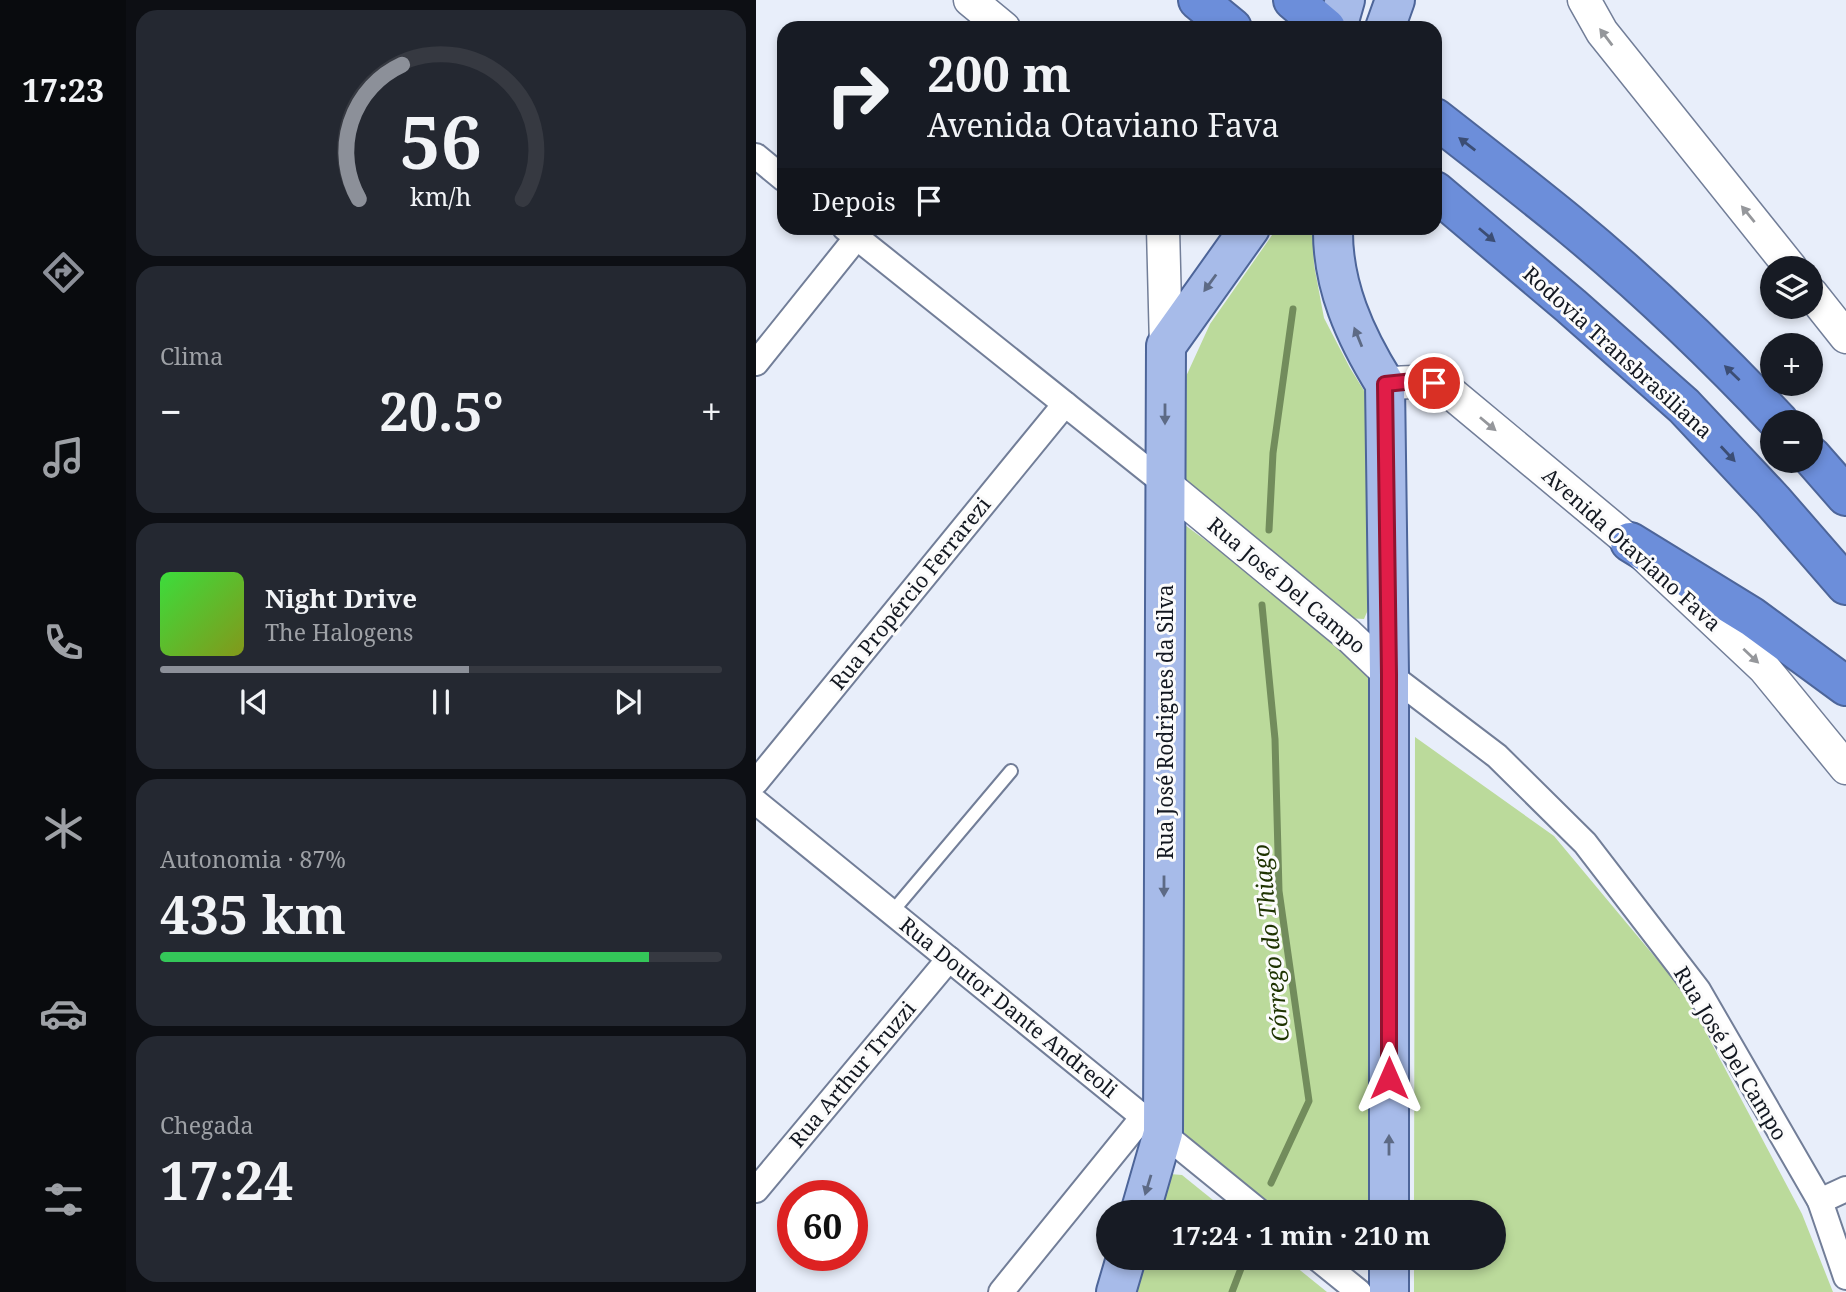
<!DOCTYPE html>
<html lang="pt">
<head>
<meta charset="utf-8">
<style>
	:root { --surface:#171b24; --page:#242831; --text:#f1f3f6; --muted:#9ea1a6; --line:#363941; --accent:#8c9099 }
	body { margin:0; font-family:"Noto Serif",serif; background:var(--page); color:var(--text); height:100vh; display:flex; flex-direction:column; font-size:26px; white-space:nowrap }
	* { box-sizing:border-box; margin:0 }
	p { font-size:23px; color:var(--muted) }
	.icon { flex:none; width:38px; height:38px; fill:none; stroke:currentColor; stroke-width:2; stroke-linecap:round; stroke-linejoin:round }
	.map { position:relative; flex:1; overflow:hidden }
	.panel { display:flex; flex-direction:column; gap:10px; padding:10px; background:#0d0f14; width:630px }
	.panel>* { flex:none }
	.guide { position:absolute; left:21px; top:21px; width:665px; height:214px; border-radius:21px; box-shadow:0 4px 10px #0003; background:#171b24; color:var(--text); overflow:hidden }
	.buttons { position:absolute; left:1004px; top:256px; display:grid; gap:14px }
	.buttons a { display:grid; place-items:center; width:63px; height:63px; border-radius:50%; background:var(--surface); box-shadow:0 4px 10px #0003; font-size:35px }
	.speed { position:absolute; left:21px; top:1180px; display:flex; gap:14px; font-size:35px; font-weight:700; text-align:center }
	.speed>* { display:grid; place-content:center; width:91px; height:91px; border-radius:50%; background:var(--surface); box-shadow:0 4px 10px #0003; line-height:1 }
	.speed .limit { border:10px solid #d22; background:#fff; color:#111 }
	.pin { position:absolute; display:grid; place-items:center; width:60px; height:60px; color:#fff; margin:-30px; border:4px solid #fff; border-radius:50%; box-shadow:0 2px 7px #0007 }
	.me { position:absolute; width:77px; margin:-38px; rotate:0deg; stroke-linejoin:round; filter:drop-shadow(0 0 5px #0008) }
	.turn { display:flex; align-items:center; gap:24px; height:147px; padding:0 35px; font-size:32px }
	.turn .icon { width:91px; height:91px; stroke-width:2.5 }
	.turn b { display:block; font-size:49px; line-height:60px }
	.then { display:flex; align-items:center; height:66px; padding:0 35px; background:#0003; gap:14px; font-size:26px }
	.big { font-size:52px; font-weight:700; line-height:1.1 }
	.panel .tile { flex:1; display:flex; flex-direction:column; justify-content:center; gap:10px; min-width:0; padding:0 24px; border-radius:21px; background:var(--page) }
	.panel .dial { align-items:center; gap:0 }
	.dial svg { height:182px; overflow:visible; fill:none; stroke:var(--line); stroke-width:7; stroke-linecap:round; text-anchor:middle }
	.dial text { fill:var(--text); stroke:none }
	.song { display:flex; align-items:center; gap:21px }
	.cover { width:84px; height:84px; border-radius:10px; background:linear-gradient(135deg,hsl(120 70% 55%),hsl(70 70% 35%)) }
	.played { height:7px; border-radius:4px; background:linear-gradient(90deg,var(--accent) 55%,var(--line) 55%) }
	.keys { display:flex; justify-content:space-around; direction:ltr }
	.heat { display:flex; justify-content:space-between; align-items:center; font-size:38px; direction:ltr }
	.charge { height:10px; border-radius:5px; background:linear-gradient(90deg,#34c759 87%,var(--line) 0) }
	.trip { position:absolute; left:340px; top:1200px; width:410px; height:70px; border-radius:35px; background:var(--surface); box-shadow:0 4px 10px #0003; font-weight:700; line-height:70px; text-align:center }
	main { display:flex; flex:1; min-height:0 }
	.dock { display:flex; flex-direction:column; width:126px; justify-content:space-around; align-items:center; background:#090b0e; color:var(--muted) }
	.dock .icon { width:49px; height:49px }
	.dock .on { color:var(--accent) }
	.dock b { font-size:32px; color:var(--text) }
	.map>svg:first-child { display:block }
	.green { fill:#bbda9b }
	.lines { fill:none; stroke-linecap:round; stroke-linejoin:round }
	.stream { stroke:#728c5c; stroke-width:7 }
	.service-casing { stroke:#727e98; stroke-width:16 }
	.minor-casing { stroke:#727e98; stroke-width:28 }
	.tertiary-casing { stroke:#727e98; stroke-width:35 }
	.primary-casing { stroke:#4d6599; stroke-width:42 }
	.motorway-casing { stroke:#4d6599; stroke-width:42 }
	.service { stroke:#fff; stroke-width:12 }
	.minor { stroke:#fff; stroke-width:24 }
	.tertiary { stroke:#fff; stroke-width:32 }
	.primary { stroke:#a7bbe9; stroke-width:38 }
	.motorway { stroke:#6c8eda; stroke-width:38 }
	.oneway { fill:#95979b }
	.oneway2 { fill:#3b4d74 }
	.oneway3 { fill:#5d6a85 }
	.route-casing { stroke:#92132f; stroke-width:18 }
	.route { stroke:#e11d48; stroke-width:12 }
	.labels { text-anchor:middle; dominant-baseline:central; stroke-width:6; stroke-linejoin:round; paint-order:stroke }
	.street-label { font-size:21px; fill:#131821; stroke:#fbfbfb }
	.water-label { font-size:23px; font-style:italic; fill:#1e3300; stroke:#fbfbfb }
</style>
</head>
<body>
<main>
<nav class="dock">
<b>17:23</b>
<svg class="icon on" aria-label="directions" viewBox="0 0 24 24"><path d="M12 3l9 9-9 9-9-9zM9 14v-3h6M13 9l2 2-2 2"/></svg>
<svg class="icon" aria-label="music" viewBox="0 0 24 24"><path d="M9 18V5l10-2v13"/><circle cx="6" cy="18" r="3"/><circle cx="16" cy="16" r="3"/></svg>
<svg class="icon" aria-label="phone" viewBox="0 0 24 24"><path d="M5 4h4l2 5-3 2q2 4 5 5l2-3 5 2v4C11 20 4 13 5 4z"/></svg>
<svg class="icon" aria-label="climate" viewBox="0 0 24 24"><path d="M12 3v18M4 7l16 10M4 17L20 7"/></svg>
<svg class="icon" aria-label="car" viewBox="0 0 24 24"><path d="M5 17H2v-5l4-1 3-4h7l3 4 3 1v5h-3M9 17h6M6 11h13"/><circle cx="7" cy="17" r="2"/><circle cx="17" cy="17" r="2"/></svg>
<svg class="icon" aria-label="filters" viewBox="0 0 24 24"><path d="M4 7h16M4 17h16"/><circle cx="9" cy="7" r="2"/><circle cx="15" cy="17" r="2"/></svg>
</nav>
<section class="panel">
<div class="tile dial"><svg viewBox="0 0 100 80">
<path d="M14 69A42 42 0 1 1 86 69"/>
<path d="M14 69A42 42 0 0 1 33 10" stroke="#8c9099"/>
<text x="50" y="56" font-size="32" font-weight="700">56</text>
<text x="50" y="72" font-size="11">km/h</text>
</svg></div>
<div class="tile"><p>Clima</p>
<div class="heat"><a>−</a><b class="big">20.5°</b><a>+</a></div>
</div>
<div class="tile">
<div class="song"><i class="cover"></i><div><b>Night Drive</b><p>The Halogens</p></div></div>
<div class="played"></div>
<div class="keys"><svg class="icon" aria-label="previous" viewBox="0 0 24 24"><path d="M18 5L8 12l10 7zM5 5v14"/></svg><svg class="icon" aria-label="pause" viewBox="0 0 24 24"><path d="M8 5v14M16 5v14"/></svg><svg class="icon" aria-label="next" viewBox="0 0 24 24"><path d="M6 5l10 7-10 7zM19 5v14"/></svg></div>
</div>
<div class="tile"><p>Autonomia · 87%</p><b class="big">435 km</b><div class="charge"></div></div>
<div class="tile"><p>Chegada</p><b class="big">17:24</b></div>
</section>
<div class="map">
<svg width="1090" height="1292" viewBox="0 0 1090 1292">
	<rect width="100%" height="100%" fill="#e8eefa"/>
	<!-- green -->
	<g class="green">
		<polygon points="521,228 557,228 558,265 568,318 594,368 617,405 617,598 608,619 589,618 424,479 427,383 454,324"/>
		<polygon points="429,525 607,658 620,693 624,1213 526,1213 421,1129"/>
		<polygon points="659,737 798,836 929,993 1046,1214 1077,1292 658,1292 658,1258 737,1258 737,1213 658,1213"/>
		<polygon points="414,1174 426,1175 473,1213 402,1213"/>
		<polygon points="387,1258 529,1258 571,1292 377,1292"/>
		<polygon points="584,1258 617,1258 607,1268 591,1264"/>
	</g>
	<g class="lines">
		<!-- stream -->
		<g class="stream">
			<polyline points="513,530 517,453 537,309"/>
			<polyline points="506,605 519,739 523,891 553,1101 515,1183"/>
			<polyline points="476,1292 489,1258"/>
		</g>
		<!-- service casing -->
		<g class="service-casing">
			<polyline id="service" points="136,912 255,771"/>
		</g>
		<!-- minor casing -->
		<g class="minor-casing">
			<g id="minor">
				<polyline points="0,156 28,179"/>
				<polyline points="89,228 409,484"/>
				<polyline points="0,363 101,237"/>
				<polyline points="633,674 741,756 829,843 942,990 1064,1201 1090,1277"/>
				<polyline points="0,782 309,404"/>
				<polyline points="0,802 505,1213"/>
				<polyline points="0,1190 193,959"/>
				<polyline points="1064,1201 1090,1189"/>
				<polyline points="561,1258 603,1292"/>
				<polyline points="245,1292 387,1117"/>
			</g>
		</g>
		<!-- tertiary casing -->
		<g class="tertiary-casing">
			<g id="tertiary">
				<polyline points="214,0 248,28"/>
				<polyline points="828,0 846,32 1035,268"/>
				<polyline points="407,228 410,346"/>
				<polyline points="1055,293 1090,337"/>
				<path d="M629,384c27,-3 42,-5 66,9l179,149 134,126 82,100"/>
				<polyline points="409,484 591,634 633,674"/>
			</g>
		</g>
		<!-- primary casing -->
		<g class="primary-casing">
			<g id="primary">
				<polyline points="581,28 589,0"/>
				<polyline points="629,28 639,0"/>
				<path d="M577,228c-1,57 22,108 52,156l4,290v539"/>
				<polyline points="384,1213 407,1133 410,346 494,228"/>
				<polyline points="360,1292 370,1258"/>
				<polyline points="633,1292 633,1258"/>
			</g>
		</g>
		<!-- motorway casing -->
		<g class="motorway-casing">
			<g id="motorway">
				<polyline points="442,0 476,28"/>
				<polyline points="537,0 570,28"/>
				<path d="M679,118c45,35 90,70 134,106 74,61 144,128 210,198"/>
				<polyline points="679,191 815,306 928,406 1017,501 1090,585"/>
				<polyline points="1055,456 1090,496"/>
				<polyline points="874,542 996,617 1090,686"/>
			</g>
		</g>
		<!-- service -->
		<use href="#service" class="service"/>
		<!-- minor -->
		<use href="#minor" class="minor"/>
		<!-- tertiary -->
		<use href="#tertiary" class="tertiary"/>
		<!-- primary -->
		<use href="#primary" class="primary"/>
		<!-- motorway -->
		<use href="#motorway" class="motorway"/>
	</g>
	<!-- one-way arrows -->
	<defs><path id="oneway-solid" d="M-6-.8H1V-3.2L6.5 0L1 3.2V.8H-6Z" transform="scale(1.75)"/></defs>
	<g class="oneway">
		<use href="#oneway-solid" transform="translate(850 37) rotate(-127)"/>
		<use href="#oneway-solid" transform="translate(992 214) rotate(-129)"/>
		<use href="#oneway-solid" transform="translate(732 424) rotate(40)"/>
		<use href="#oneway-solid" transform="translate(995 656) rotate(43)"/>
	</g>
	<g class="oneway2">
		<use href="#oneway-solid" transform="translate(711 144) rotate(-142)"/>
		<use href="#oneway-solid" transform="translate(731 235) rotate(40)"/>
		<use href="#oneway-solid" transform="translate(976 373) rotate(-136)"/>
		<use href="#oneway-solid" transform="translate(972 454) rotate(47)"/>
	</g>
	<g class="oneway3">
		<use href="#oneway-solid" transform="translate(454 283) rotate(126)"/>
		<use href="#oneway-solid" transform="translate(602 337) rotate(-112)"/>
		<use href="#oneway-solid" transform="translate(409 414) rotate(90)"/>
		<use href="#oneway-solid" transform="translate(408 886) rotate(90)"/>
		<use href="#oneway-solid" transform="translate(633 1145) rotate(-90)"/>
		<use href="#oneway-solid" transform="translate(392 1185) rotate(107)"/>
	</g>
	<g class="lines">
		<!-- route casing -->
		<g class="route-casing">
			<polyline id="route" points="633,1078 633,674 629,384 658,381 678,383"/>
		</g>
		<!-- route -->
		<use href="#route" class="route"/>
	</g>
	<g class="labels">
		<!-- street labels -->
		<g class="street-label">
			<text transform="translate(862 352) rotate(42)">Rodovia Transbrasiliana</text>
			<text transform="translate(876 549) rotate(42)">Avenida Otaviano Fava</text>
			<text transform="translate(531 585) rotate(40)">Rua José Del Campo</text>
			<text transform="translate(154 593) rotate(-51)">Rua Propércio Ferrarezi</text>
			<text transform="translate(409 722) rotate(-90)">Rua José Rodrigues da Silva</text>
			<text transform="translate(253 1007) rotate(39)">Rua Doutor Dante Andreoli</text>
			<text transform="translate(975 1053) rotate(59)">Rua José Del Campo</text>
			<text transform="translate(96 1074) rotate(-50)">Rua Arthur Truzzi</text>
		</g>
		<!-- water labels -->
		<g class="water-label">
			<text transform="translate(514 943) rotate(-96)">Córrego do Thiago</text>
		</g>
	</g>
</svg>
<div class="buttons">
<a><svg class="icon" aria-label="layers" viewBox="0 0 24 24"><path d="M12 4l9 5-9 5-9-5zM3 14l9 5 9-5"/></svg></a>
<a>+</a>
<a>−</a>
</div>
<div class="speed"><div class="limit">60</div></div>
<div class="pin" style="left:678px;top:383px;background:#d93025"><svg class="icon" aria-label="arrive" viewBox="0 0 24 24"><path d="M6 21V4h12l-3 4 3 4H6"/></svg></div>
<svg class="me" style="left:633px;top:1078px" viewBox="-20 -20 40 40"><path d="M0-17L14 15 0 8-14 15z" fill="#e11d48" stroke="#fff" stroke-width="4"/></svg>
<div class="trip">17:24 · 1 min · 210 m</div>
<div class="guide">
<div class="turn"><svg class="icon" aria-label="right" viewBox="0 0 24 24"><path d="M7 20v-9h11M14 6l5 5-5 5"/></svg><div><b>200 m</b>Avenida Otaviano Fava</div></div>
<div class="then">Depois<svg class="icon" aria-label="arrive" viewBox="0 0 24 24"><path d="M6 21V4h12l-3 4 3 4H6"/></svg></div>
</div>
</div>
</main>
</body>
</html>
